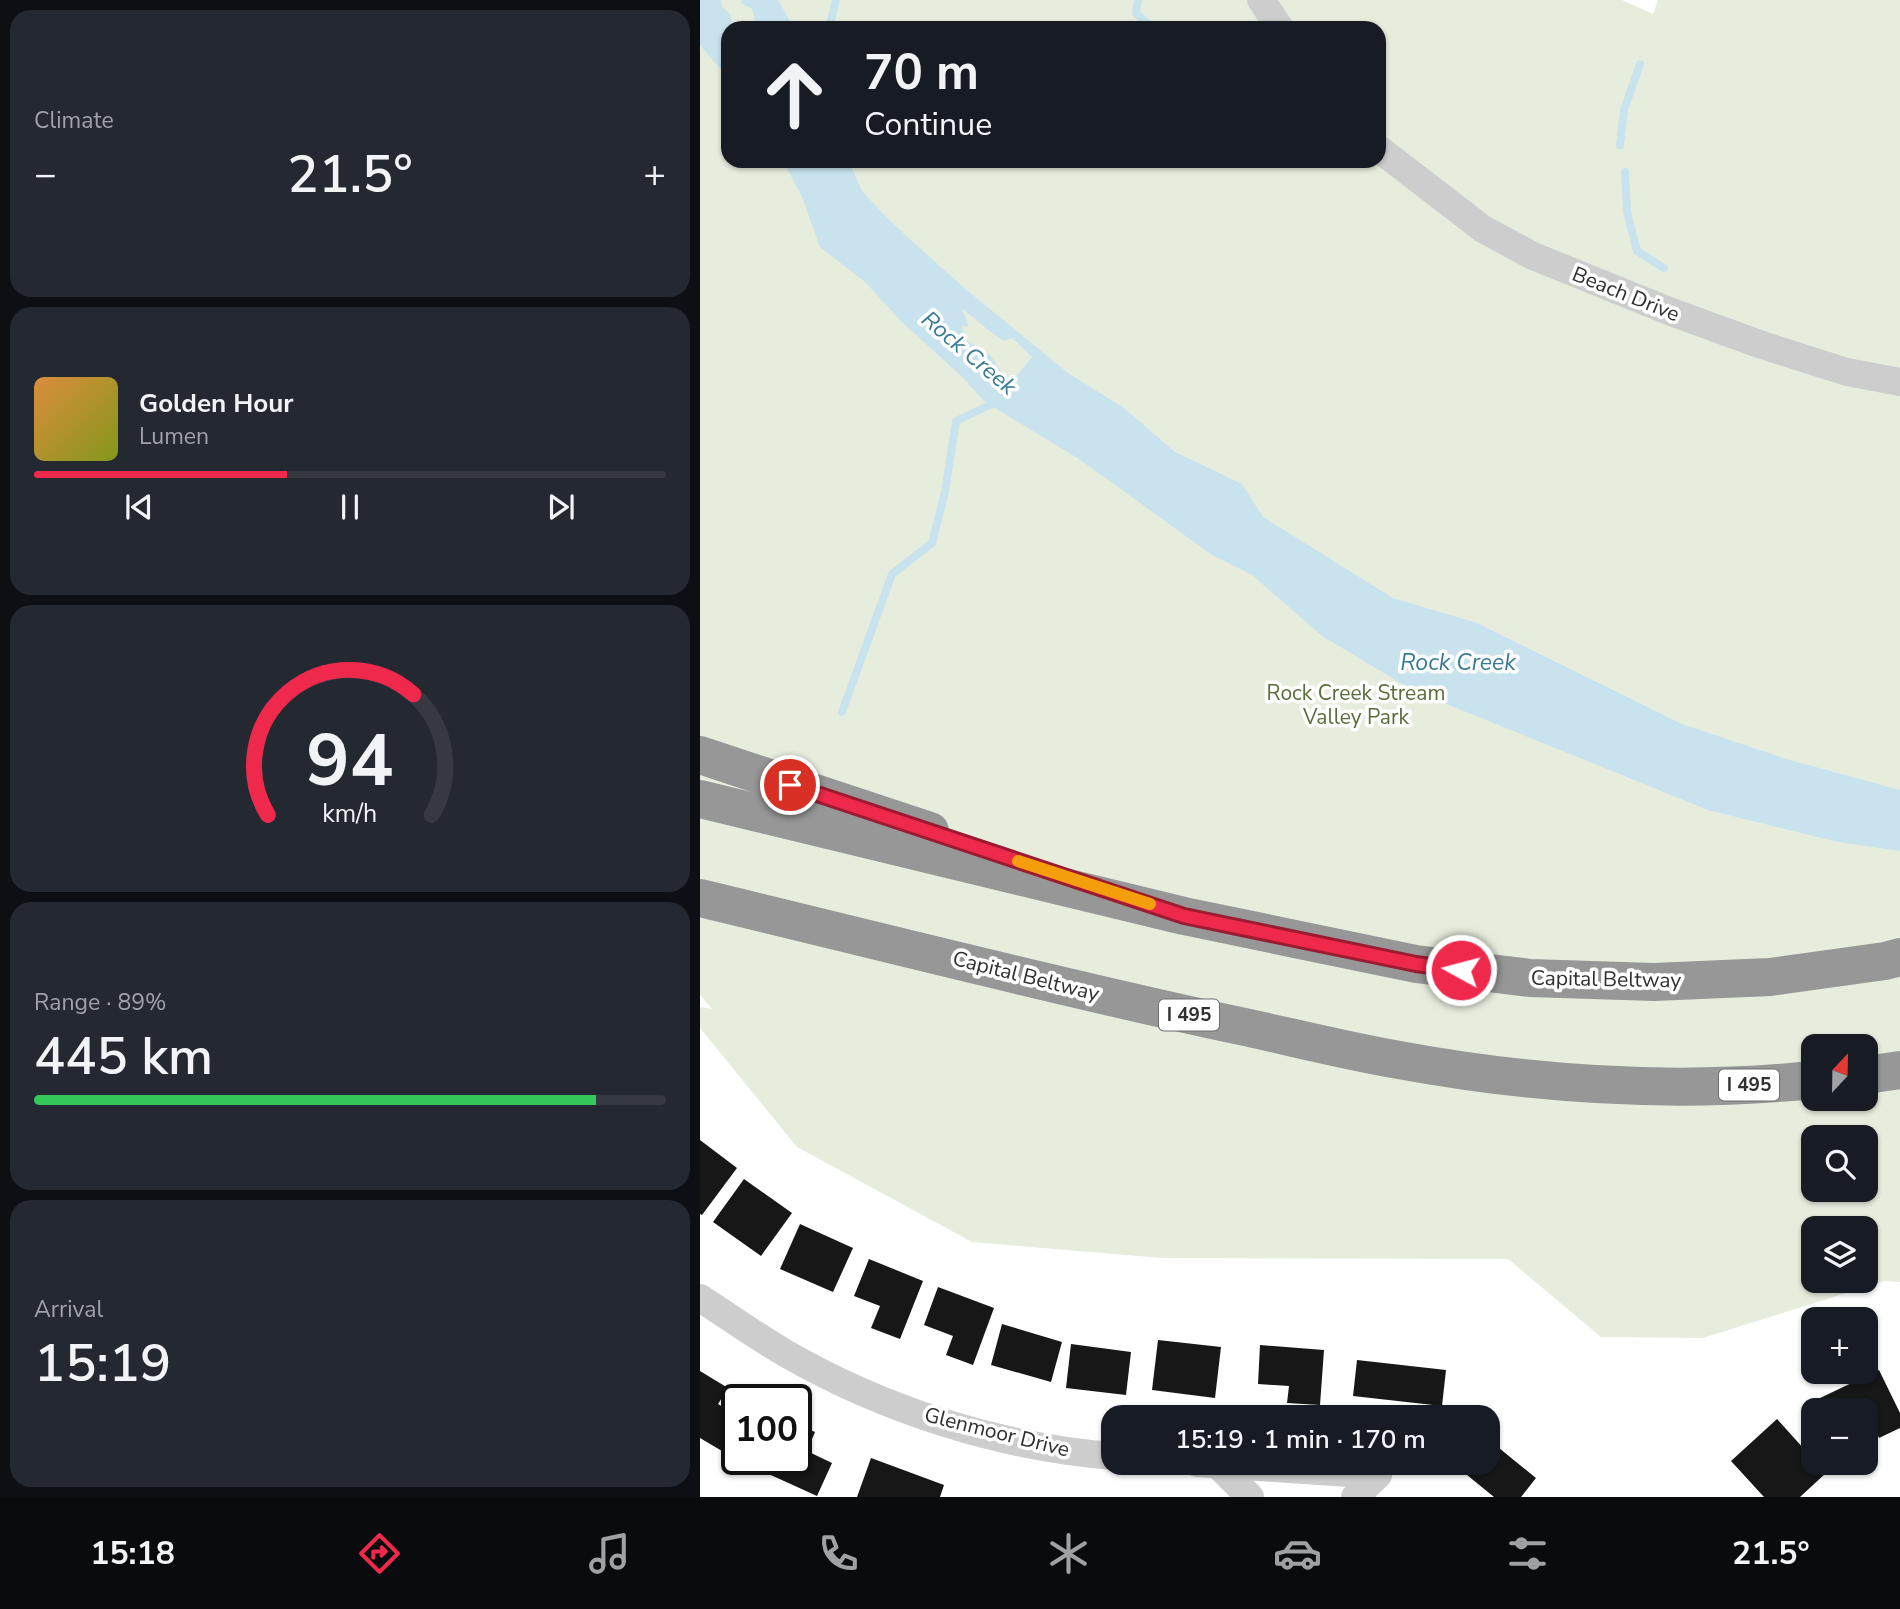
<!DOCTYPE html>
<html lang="en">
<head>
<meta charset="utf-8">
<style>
	:root { --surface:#171b24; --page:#242831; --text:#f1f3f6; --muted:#9ea1a6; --line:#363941; --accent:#ef294b }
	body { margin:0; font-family:"Nunito Sans",sans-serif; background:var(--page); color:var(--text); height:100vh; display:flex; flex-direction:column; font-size:26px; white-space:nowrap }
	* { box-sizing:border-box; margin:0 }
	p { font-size:23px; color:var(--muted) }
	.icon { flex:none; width:38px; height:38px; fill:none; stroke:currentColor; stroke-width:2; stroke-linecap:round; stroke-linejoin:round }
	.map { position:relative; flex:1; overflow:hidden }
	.panel { display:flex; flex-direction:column; gap:10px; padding:10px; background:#0d0f14; width:700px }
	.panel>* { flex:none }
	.banner { position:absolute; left:21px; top:21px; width:665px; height:147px; border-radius:21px; box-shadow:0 2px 5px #0004; background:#171b24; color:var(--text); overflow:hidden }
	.needle { width:46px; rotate:22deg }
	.buttons { position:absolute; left:1101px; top:1034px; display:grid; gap:14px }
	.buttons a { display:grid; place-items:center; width:77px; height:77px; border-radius:14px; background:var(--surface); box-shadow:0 2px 5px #0004; font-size:35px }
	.speed { position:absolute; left:21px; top:1384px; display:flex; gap:14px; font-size:35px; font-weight:700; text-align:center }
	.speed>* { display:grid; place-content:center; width:91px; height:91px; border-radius:50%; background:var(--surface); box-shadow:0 2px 5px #0004; line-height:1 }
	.speed .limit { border:4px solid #111; border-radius:10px; background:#fff; color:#111 }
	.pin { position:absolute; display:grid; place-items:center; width:60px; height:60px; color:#fff; margin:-30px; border:4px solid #fff; border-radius:50%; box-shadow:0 2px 7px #0007 }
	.me { position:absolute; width:77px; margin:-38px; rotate:277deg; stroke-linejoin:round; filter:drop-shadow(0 0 5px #0008) }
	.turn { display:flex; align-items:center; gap:24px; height:147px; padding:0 28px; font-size:32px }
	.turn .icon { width:91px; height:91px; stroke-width:2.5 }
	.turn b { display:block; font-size:49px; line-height:60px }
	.big { font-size:52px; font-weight:600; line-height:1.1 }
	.panel .tile { flex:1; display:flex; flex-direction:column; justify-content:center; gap:10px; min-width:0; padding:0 24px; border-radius:21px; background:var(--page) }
	.panel .dial { align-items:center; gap:0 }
	.dial svg { height:182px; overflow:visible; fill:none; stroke:var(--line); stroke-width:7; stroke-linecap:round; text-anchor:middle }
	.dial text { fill:var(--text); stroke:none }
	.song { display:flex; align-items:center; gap:21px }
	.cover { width:84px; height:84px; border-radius:10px; background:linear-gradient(135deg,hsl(30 70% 55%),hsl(70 70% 35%)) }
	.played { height:7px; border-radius:4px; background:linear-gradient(90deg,var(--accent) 40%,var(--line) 40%) }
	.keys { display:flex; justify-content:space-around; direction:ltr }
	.heat { display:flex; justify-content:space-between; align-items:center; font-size:38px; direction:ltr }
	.charge { height:10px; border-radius:5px; background:linear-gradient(90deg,#34c759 89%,var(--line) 0) }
	.trip { position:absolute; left:401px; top:1405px; width:399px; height:70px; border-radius:21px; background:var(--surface); box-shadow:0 2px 5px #0004; font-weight:600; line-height:70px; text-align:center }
	.dock { display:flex; height:112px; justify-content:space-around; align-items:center; background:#090b0e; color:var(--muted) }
	.dock .icon { width:49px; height:49px }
	.dock .on { color:var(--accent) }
	.dock b { font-size:32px; color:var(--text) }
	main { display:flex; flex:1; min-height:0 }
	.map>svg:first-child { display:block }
	.green { fill:#e7eddd; fill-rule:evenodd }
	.water { fill:#c8e3ee; fill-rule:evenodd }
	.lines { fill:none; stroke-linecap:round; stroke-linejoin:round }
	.stream { stroke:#c8e3ee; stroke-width:8 }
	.building { fill:#171717 }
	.minor { stroke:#cdcdcd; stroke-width:28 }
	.highway { stroke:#979797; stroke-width:38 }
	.route-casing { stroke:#9b1b31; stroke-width:18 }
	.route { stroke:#ef294b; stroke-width:12 }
	.slow { stroke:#f59e0b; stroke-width:12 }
	.labels { text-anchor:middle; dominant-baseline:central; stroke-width:7; stroke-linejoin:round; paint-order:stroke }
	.shield { fill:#fff; stroke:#6e6e6e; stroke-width:2 }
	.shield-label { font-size:19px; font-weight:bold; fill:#303030 }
	.street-label { font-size:21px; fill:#303030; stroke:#fff }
	.park-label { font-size:21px; fill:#576e3a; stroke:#fff }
	.water-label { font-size:23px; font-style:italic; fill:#397b96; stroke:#fff }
</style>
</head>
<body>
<main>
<section class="panel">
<div class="tile"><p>Climate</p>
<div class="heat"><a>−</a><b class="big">21.5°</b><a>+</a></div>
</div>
<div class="tile">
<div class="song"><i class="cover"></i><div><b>Golden Hour</b><p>Lumen</p></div></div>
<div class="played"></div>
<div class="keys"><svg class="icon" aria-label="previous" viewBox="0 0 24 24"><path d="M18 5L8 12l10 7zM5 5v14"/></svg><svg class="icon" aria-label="pause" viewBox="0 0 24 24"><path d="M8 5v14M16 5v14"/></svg><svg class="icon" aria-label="next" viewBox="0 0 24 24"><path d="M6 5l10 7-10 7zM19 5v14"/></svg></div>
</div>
<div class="tile dial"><svg viewBox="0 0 100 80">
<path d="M14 69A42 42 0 1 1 86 69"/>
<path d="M14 69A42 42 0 0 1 78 16" stroke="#ef294b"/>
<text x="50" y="56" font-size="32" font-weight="700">94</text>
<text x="50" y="72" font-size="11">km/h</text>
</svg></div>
<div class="tile"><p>Range · 89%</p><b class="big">445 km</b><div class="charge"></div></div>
<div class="tile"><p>Arrival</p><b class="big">15:19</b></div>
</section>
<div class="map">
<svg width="1200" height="1497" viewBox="0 0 1200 1497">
	<rect width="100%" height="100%" fill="#fff"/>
	<!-- green -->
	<path class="green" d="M0,0h922l31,14 5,-14h242v1282l-16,-1 -181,57 -102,-1 -93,-78 -346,-1 -190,-16 -175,-95 -97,-119v-21l12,2 -12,-14zM28,28h651v133h-651zM1113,1046h53v53h-53zM1113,1138h53v52h-53zM1113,1228h53v53h-53z"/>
	<!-- water -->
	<g class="water">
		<polygon points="0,0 21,0 22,7 30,14 34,28 28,28 28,78 0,45"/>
		<polygon points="41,0 78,0 94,28 52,28 55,21 52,9 41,3"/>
		<path d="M83,161h66l13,30 27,29 74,67 105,86 56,35 51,44 67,32 21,33 130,81 84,25 205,101 108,36 110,30v61l-62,-9 -130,-32 -296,-120 -90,-54 -70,-61 -40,-20 -133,-96 -94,-57 -23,-25 -61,-56 -36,-39 -45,-35 -18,-50zM262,308c14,12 26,23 42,33l8,-3 20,19 -18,22 -13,-8 -11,-16 -26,-16 -2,-13 7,1z"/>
	</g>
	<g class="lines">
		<!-- stream -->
		<g class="stream">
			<polyline points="438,0 436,13 452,28"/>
			<polyline points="129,28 136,0"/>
			<polyline points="920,145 924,110 940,64"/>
			<polyline points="925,172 927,212 937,251 964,268"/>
			<polyline points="142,712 192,574 232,543 245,492 256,421 298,401"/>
		</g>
	</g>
	<!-- building -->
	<g class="building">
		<polygon points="0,1140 37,1168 2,1215 0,1214"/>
		<polygon points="44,1179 92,1213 61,1256 13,1222"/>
		<polygon points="100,1224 153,1248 133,1292 80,1269"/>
		<polygon points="169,1259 223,1281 200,1339 171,1328 180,1306 154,1296"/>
		<polygon points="238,1287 294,1308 273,1365 246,1355 253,1336 224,1325"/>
		<polygon points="302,1324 362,1342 351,1382 291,1365"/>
		<polygon points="458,1340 521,1347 515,1398 452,1390"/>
		<polygon points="371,1344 431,1352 426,1395 366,1388"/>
		<polygon points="560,1345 624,1350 620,1405 587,1403 589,1386 558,1384"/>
		<polygon points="657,1360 746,1370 742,1406 653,1396"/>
		<polygon points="1179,1370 1200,1413 1200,1428 1179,1438 1171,1420 1166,1423 1166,1410 1126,1410 1120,1398"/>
		<polygon points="0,1371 28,1388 18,1404 37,1416 37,1427 22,1451 0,1438"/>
		<polygon points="1077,1419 1113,1459 1113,1463 1117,1463 1126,1473 1100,1497 1064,1497 1031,1461"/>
		<polygon points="96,1424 115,1432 107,1451 132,1463 117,1496 62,1471 67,1460 96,1460"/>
		<polygon points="788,1439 836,1478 821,1497 794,1497 756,1466 759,1463 788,1463"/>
		<polygon points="171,1458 244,1485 240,1497 157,1497"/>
	</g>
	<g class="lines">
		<!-- minor -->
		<g class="minor">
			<polyline points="561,0 580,28"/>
			<polyline points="679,149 783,229 833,256 974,313 1062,345 1147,372 1200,382"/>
			<path d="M0,1298c28,18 56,38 85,55 99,57 214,94 328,103"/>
			<polyline points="497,1463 678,1475 655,1497"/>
			<polyline points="518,1465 550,1497"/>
		</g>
		<!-- highway -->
		<g class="highway">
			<polyline points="0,755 230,831"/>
			<polyline points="0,799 484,916 716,964 830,978 954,982 1070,977 1185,961 1200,957"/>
			<path d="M0,898c175,42 350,87 526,125 58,12 115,27 173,37 136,25 276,34 414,20"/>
			<polyline points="1166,1075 1200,1070"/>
		</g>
	</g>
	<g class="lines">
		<!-- route casing -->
		<g class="route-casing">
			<polyline id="route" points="90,785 484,916 716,964 761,970"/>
		</g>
		<!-- route -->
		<use href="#route" class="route"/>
		<!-- slow -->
		<polyline class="slow" points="318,861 450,904"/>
	</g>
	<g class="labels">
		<!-- shield labels -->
		<g class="shield">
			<rect x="459" y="999.5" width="60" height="31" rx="5"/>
			<rect x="1019" y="1069.5" width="60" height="31" rx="5"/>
		</g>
		<g class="shield-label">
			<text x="489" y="1015">I 495</text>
			<text x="1049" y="1085">I 495</text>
		</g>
		<!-- street labels -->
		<g class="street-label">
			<text transform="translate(926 294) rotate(22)">Beach Drive</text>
			<text transform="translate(326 976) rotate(14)">Capital Beltway</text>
			<text transform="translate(906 979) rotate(1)">Capital Beltway</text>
			<text transform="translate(297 1432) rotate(14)">Glenmoor Drive</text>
		</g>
		<!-- park labels -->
		<g class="park-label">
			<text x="656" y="693">Rock Creek Stream<tspan x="656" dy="24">Valley Park</tspan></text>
		</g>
		<!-- water labels -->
		<g class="water-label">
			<text transform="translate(269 353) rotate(40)">Rock Creek</text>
			<text x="758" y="662">Rock Creek</text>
		</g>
	</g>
</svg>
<div class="buttons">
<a><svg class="needle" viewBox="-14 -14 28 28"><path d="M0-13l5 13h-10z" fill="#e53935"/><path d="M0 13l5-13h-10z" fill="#9ea1a6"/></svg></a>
<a><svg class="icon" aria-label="search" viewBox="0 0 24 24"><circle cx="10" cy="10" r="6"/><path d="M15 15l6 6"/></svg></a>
<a><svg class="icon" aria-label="layers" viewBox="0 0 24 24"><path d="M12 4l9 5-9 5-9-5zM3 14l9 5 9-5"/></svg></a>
<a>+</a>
<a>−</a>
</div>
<div class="speed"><div class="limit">100</div></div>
<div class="pin" style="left:90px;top:785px;background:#d93025"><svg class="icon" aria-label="arrive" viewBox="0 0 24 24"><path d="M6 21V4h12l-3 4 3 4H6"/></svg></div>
<svg class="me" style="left:761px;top:970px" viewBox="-20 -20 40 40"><circle r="17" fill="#ef294b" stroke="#fff" stroke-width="3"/><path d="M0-11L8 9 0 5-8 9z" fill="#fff"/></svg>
<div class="trip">15:19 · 1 min · 170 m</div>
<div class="banner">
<div class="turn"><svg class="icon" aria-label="ahead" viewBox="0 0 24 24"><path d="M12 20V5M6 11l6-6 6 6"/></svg><div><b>70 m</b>Continue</div></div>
</div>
</div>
</main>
<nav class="dock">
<b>15:18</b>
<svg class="icon on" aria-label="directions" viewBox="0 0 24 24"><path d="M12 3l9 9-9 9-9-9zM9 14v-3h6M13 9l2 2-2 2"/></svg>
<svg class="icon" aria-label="music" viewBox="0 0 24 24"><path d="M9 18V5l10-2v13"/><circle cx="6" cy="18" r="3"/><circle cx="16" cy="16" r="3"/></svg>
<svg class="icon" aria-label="phone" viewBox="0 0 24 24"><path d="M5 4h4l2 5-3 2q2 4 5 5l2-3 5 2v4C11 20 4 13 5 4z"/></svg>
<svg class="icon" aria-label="climate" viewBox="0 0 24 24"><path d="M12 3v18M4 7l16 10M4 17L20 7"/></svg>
<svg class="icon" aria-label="car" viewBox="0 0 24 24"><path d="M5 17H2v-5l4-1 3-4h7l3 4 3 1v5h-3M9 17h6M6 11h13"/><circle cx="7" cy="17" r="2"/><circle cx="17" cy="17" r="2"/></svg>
<svg class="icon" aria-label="filters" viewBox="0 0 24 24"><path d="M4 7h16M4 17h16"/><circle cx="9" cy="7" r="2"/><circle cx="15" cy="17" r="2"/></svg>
<b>21.5°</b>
</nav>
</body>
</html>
